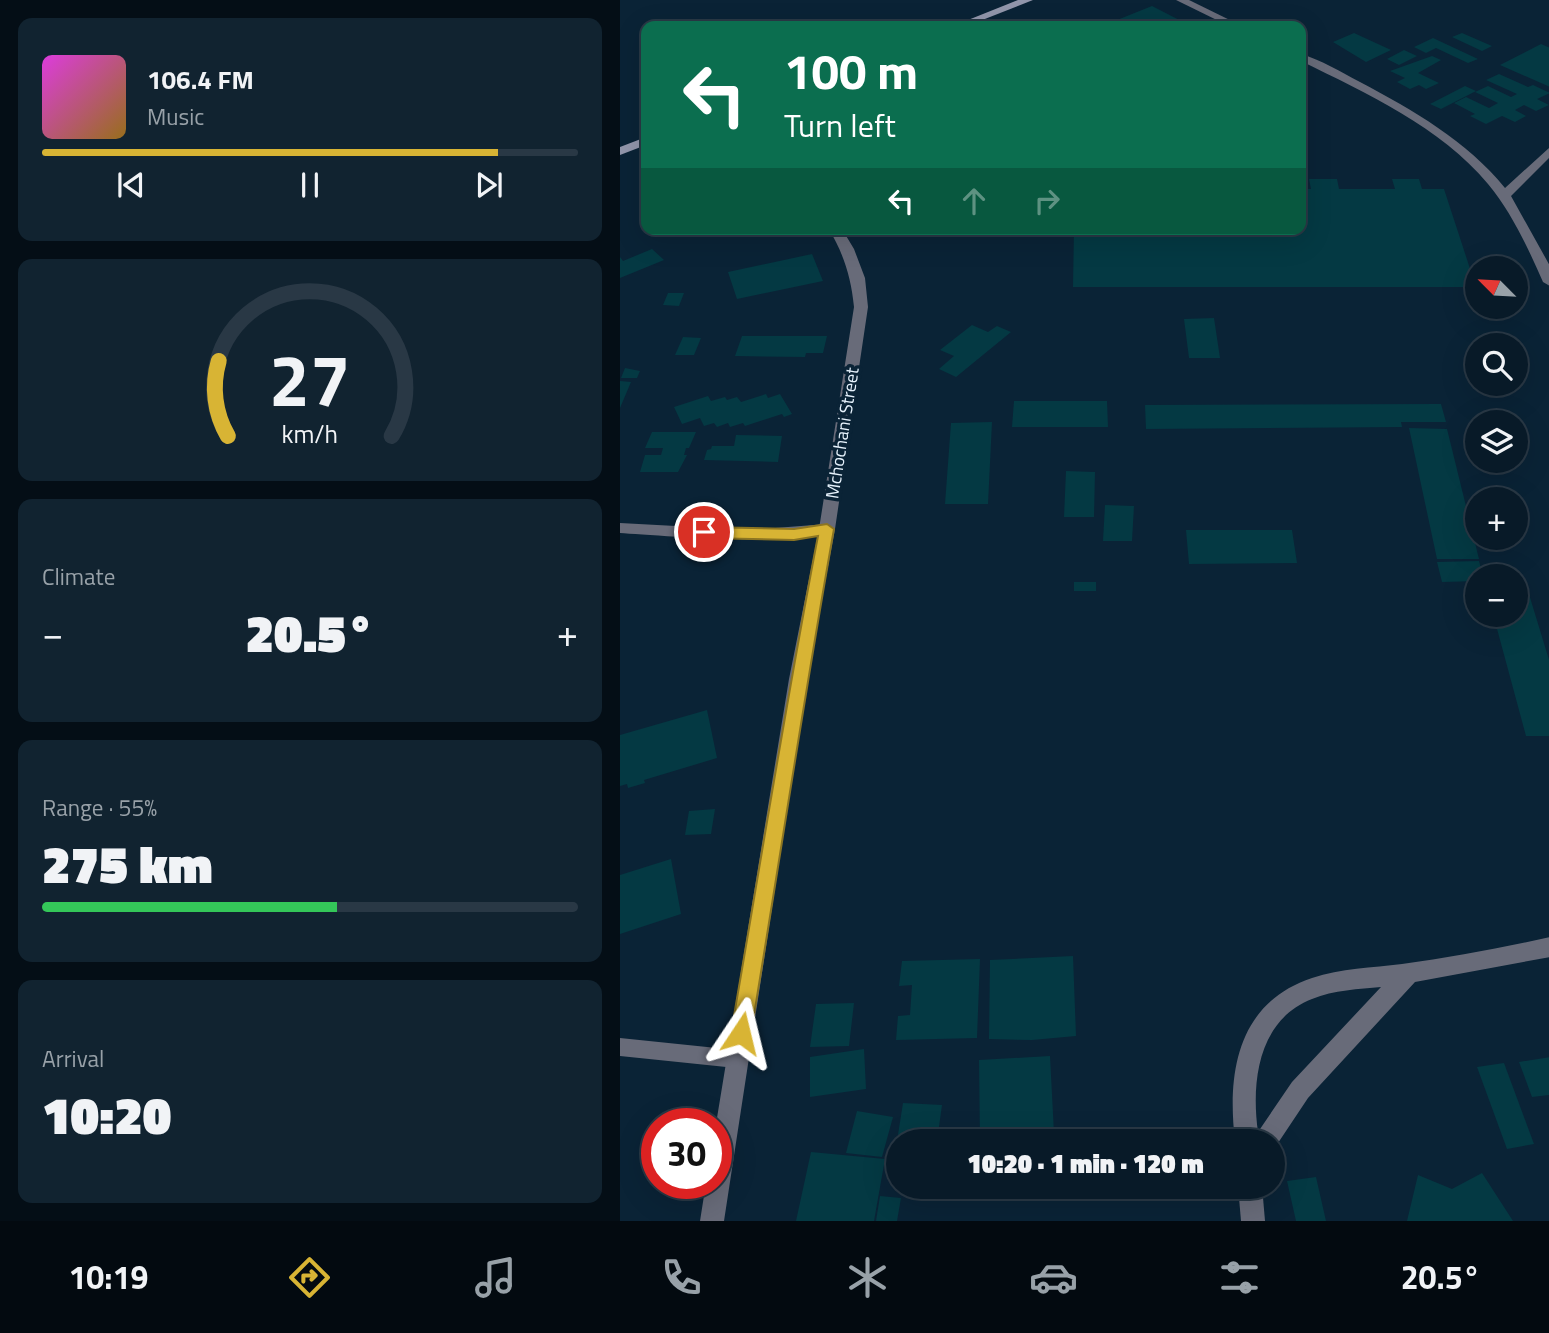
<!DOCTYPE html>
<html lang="en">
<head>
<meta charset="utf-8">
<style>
	:root { --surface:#081a28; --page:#112330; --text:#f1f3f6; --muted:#98a1a8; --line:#293845; --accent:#d8b434 }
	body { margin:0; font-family:"Titillium Web",sans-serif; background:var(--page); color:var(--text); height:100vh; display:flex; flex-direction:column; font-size:26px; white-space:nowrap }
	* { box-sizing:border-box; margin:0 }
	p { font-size:23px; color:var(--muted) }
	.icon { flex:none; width:38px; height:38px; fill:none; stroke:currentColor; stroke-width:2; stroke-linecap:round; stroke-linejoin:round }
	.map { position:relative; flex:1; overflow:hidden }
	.details { display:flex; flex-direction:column; gap:18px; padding:18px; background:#040e16; width:620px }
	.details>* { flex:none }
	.guide { position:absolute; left:21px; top:21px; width:665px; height:214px; border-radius:14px; box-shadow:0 7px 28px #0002,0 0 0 2px var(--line); background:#0b6e4f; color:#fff; overflow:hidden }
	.needle { width:46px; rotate:294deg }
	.buttons { position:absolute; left:845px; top:256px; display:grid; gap:14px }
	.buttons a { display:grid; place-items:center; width:63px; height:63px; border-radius:50%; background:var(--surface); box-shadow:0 7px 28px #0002,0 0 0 2px var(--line); font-size:35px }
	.speed { position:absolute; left:21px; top:1108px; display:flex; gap:14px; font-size:35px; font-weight:700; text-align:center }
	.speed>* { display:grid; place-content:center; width:91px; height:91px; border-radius:50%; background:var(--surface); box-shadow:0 7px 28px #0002,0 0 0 2px var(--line); line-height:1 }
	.speed .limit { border:10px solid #d22; background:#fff; color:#111 }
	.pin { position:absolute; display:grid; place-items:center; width:60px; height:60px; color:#fff; margin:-30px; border:4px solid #fff; border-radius:50%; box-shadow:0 2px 7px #0007 }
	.me { position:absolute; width:77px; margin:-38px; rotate:10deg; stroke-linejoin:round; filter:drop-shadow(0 0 5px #0008) }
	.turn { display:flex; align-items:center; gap:24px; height:147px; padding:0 28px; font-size:32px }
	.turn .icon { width:91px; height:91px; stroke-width:2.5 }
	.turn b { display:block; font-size:49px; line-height:60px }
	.lanes { display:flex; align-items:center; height:66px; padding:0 28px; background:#0003; justify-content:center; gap:35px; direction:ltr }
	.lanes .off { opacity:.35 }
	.big { font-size:52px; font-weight:800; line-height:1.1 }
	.details .card { flex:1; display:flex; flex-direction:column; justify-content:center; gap:10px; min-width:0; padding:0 24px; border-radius:14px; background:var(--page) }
	.details .dial { align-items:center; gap:0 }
	.dial svg { height:182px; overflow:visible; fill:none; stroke:var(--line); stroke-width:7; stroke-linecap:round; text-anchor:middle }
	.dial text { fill:var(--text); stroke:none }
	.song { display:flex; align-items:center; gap:21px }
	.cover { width:84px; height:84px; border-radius:10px; background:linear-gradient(135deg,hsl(300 70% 55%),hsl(40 70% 35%)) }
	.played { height:7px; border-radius:4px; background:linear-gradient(90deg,var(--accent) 85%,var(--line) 85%) }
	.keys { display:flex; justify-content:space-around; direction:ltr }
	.heat { display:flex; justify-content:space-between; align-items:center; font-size:38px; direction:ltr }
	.charge { height:10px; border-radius:5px; background:linear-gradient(90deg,#34c759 55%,var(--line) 0) }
	.trip { position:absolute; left:266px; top:1129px; width:399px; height:70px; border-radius:35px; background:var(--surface); box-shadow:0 7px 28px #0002,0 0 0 2px var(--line); font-weight:800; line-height:70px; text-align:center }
	.menu { display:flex; height:112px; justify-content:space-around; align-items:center; background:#030a10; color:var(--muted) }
	.menu .icon { width:49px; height:49px }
	.menu .selected { color:var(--accent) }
	.menu b { font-size:32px; color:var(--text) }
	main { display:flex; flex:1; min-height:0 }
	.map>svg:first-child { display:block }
	.building { fill:#043943 }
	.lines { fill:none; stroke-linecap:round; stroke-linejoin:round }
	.lane { fill:#686b79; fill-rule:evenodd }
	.street { fill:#686b79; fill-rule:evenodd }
	.secondary { fill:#9196ab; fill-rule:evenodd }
	.route { fill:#d8b434; stroke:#8c7522; stroke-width:2 }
	.labels { text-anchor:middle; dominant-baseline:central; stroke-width:7; stroke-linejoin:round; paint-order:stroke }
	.street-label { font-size:18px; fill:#e6f2fc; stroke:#0a2336 }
</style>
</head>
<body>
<main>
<section class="details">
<div class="card">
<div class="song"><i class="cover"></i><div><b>106.4 FM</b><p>Music</p></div></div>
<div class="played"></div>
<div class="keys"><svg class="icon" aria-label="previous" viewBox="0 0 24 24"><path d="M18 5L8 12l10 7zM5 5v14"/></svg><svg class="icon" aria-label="pause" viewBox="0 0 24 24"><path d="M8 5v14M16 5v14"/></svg><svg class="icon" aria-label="next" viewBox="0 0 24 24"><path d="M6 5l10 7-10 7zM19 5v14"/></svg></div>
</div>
<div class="card dial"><svg viewBox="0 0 100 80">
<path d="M14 69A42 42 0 1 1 86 69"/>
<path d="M14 69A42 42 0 0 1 10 36" stroke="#d8b434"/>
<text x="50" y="56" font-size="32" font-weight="700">27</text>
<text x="50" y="72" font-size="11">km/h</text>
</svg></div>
<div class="card"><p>Climate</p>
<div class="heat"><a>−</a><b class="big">20.5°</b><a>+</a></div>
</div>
<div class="card"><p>Range · 55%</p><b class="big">275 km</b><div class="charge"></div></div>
<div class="card"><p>Arrival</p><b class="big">10:20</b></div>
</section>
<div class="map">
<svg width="930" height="1221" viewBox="0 0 930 1221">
	<rect width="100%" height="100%" fill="#0a2336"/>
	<!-- building -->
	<g class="building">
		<polygon points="532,6 571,26 509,26 497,20"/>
		<polygon points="734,33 771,50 746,62 713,42"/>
		<polygon points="842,33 872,46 862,51 832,37"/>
		<polygon points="813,38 858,59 848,63 816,48 806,53 794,47"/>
		<polygon points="921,44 930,48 930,87 880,65"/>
		<polygon points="784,50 797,56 779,65 767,59"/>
		<polygon points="812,56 821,60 798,73 819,83 806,89 799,85 790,89 777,82 785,78 770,71"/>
		<polygon points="879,74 908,87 913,85 930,93 917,99 929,105 916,111 904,105 895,110 906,116 895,122 882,116 866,124 850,116 855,114 834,103 846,97 869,108 878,103 855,92 868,86 891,97 897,94 866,80"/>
		<polygon points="845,86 856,91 821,109 810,104"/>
		<polygon points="689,179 717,179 719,189 775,189 772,179 799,179 802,189 824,189 856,287 453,287 454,229 681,229 681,189 691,189"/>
		<polygon points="32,249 44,260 0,278 0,257 3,261"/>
		<polygon points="192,254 203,281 117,299 108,272"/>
		<polygon points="48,293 64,293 59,306 43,305"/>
		<polygon points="594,318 600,358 569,358 564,319"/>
		<polygon points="352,325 368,332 377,326 391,332 336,377 319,369 334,356 320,350"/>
		<polygon points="122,336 207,336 203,353 186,353 185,357 115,356"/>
		<polygon points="63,337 81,338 74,355 55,355"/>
		<polygon points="5,368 20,371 17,378 1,378"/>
		<polygon points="0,381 11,382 0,408"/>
		<polygon points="146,394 148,398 160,394 172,414 164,417 162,414 125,426 123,423 110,427 108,423 97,427 94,423 84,426 80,418 62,424 54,407 88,396 91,401 105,397 107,400 117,397 121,402"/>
		<polygon points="394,401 487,401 488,427 392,427"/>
		<polygon points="821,404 826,422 781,422 782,427 526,429 525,405"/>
		<polygon points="372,422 368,504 325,504 331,423"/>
		<polygon points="789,428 827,429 859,559 817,559"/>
		<polygon points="32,432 76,432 69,448 66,448 64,455 67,455 58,472 20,472 25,455 41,455 43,448 25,448"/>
		<polygon points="116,435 162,436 158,462 84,460 87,450 91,449 92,446 114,446"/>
		<polygon points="446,471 475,472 474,517 444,517"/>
		<polygon points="485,505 514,506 512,541 483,541"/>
		<polygon points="566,530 672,530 677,563 569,564"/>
		<polygon points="859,561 863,576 858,576 858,581 822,582 817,562"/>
		<rect x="454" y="582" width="22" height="9"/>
		<polygon points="896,591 908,591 930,663 930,736 906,736 873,614 896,614"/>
		<polygon points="87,710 97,758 24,780 25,783 8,788 7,784 0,786 0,735"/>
		<polygon points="95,809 91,834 65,835 69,811"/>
		<polygon points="51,859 61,914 0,934 0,875"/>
		<polygon points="453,956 456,1036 412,1040 369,1039 370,960"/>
		<polygon points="360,959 357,1038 276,1040 278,1016 290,1015 292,985 279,986 282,961"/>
		<polygon points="234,1003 229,1046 190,1047 196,1004"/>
		<polygon points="244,1049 246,1089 190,1097 190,1057"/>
		<polygon points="430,1056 434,1133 407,1135 407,1141 360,1141 359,1060"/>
		<polygon points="930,1057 930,1095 912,1097 899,1062"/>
		<polygon points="884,1063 914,1144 887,1149 857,1067"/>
		<polygon points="283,1103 322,1105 317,1141 277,1141"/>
		<polygon points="237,1111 273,1117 262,1157 226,1153"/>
		<polygon points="191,1152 265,1159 254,1221 176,1221"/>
		<polygon points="862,1173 893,1221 787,1221 798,1175 832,1189"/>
		<polygon points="696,1177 706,1221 676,1221 667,1181"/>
		<polygon points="260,1196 281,1198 277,1221 256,1221"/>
	</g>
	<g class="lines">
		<!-- lane -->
		<g class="lane">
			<path d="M0,523l130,7 77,-6 7,5c-18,20 -181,6 -214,4z"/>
			<polygon points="0,1038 116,1050 122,1053 125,1059 122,1065 116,1068 0,1056"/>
		</g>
		<!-- street -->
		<g class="street">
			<polygon points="556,0 569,0 622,26 609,26"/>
			<path d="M681,54c20,6 40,18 59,28 53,28 107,59 145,106l45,-41v10l-39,39 39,70v20l-7,-4c-15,-34 -31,-69 -55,-98 -47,-57 -122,-91 -187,-123z"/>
			<path d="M209,229h13l12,20 11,29 3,29 -33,222 -28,150 -83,542h-24l6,-38h10v-59l73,-445 30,-150 35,-222c-3,-30 -10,-52 -25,-78z"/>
			<path d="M930,937v20l-135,25 -107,116 -34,51 -1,-8h-38c-8,-68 2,-138 77,-163 29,-10 60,-10 90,-14 49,-7 99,-16 148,-27zM761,987l-89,95 -34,50c-7,-50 0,-112 54,-133 22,-9 47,-10 69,-12z"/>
			<polygon points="618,1186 642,1186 645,1221 621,1221"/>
		</g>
		<!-- secondary -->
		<g class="secondary">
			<polygon points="398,0 413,0 347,26 333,26"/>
			<polygon points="26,137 26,145 0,155 0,147"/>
		</g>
	</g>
	<!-- route -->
	<path class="route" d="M207,524l7,5c-30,168 -55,336 -83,504l-3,7 -7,3 -7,-3 -3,-7c29,-166 55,-332 87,-497l-24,4 -90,-2 -7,-6 7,-5 90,2z"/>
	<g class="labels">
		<!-- street labels -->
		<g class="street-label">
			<text transform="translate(222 433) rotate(-81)">Mchochani Street</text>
		</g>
	</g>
</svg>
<div class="buttons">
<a><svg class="needle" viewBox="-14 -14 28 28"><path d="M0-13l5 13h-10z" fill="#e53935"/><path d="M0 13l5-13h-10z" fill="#98a1a8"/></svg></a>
<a><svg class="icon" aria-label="search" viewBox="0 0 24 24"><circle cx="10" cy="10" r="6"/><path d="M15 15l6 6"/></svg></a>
<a><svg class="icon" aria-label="layers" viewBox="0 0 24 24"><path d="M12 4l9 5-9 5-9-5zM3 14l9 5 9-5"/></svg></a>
<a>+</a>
<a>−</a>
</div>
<div class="speed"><div class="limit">30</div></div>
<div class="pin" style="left:84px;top:532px;background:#d93025"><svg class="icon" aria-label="arrive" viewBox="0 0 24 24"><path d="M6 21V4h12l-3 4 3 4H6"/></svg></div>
<svg class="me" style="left:121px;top:1033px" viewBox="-20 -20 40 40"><path d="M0-17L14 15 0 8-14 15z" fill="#d8b434" stroke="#fff" stroke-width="4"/></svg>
<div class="trip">10:20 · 1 min · 120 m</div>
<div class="guide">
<div class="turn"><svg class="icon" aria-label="left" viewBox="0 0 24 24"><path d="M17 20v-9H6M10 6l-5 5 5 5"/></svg><div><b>100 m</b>Turn left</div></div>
<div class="lanes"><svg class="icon" aria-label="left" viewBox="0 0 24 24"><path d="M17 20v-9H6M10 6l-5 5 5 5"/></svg><svg class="icon off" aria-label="ahead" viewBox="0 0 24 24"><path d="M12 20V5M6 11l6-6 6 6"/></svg><svg class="icon off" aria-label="right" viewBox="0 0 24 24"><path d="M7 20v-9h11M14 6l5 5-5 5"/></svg></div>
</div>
</div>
</main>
<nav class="menu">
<b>10:19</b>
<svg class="icon selected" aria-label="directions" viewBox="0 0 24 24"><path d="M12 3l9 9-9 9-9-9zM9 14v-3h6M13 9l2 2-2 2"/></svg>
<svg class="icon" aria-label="music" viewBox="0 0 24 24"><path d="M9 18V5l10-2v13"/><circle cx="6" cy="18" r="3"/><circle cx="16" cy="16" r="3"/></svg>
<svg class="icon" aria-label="phone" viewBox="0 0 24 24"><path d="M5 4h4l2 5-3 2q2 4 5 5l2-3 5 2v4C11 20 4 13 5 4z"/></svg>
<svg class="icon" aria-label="climate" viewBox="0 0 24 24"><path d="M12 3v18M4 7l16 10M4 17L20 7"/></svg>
<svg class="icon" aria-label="car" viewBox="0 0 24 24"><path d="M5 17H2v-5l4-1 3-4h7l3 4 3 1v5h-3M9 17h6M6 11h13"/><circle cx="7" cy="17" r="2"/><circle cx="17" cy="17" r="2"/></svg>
<svg class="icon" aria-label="filters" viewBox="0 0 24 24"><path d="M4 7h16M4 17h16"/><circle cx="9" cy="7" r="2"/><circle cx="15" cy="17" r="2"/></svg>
<b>20.5°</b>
</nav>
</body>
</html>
